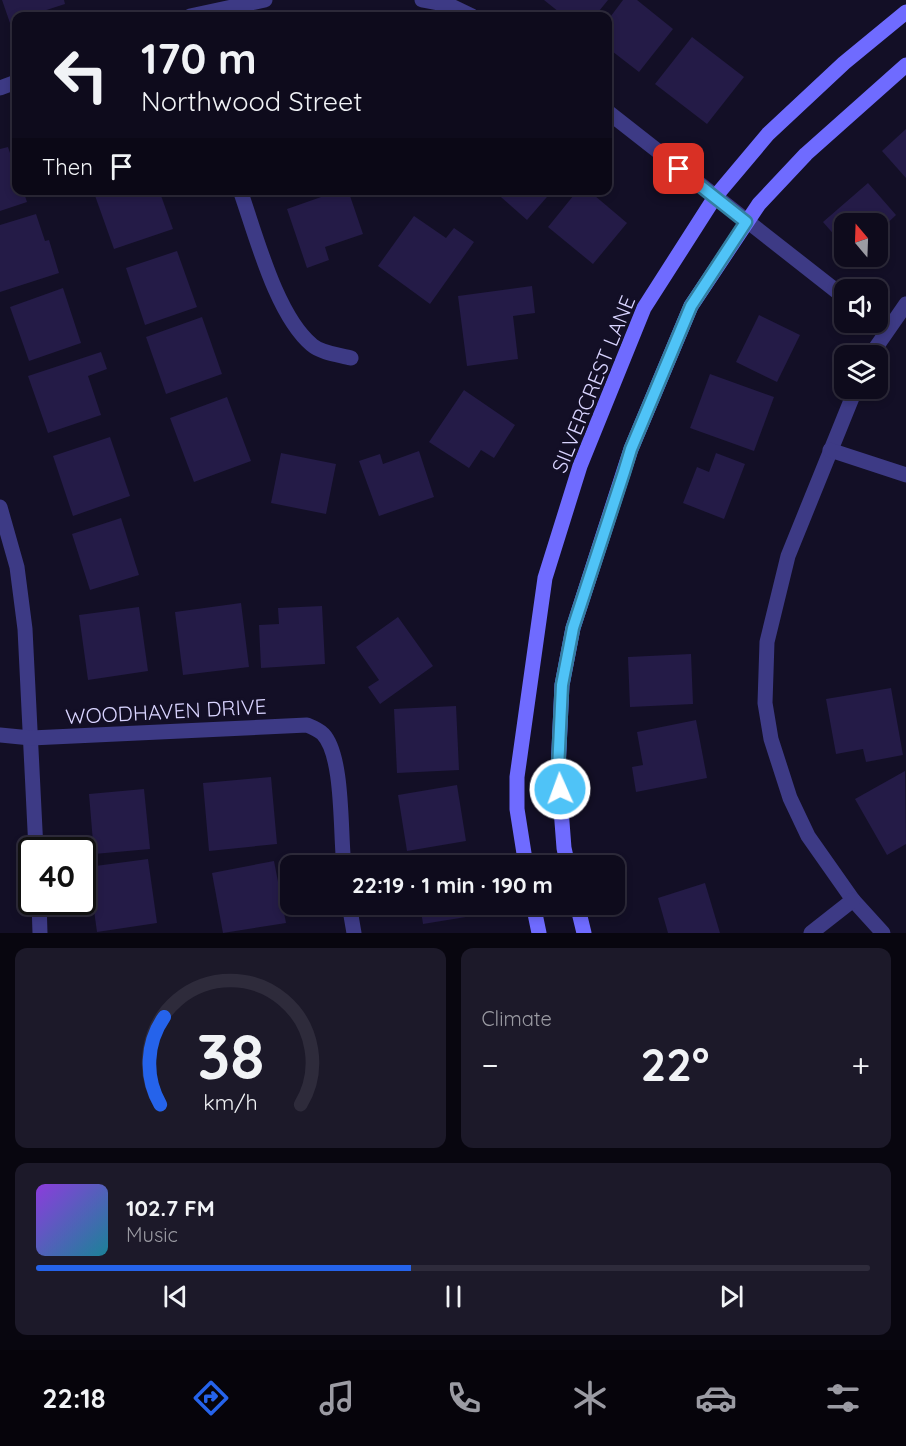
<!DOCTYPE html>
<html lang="en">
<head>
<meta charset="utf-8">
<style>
	:root { --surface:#0e0b1c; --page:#1c1929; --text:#f1f3f6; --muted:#9b9ba3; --line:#2e2b3b; --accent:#2563eb }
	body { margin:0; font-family:Quicksand,sans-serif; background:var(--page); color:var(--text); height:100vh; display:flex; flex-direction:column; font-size:22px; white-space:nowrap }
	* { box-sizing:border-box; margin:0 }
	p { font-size:20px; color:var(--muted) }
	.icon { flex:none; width:33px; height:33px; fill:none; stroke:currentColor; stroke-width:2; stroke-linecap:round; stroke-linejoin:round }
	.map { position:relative; height:933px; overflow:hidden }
	.drawer { display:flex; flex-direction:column; gap:15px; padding:15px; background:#08060f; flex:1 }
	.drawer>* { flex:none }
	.guide { position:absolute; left:12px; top:12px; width:600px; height:183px; border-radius:12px; box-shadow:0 3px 9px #0003,0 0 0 2px var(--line); background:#0e0b1c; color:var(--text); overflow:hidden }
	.needle { width:39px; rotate:341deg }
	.buttons { position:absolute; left:834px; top:213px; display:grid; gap:12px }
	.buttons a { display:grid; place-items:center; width:54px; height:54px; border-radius:12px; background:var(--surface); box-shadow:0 3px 9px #0003,0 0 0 2px var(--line); font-size:30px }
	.speed { position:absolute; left:18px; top:837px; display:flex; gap:12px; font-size:30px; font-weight:700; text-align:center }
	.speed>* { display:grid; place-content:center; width:78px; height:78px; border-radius:50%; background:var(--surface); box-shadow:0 3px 9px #0003,0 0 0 2px var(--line); line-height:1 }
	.speed .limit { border:3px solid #111; border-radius:9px; background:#fff; color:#111 }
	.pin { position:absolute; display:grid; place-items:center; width:51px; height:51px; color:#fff; margin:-26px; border-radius:12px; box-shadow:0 3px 9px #0006 }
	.me { position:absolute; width:66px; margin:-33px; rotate:358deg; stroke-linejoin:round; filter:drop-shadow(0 0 4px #0008) }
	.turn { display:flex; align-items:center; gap:21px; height:126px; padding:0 30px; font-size:27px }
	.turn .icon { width:78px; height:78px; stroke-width:2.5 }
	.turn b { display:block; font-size:42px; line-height:51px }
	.then { display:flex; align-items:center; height:57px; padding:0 30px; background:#0003; gap:12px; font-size:22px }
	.big { font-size:45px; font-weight:700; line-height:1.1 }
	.drawer .tile { flex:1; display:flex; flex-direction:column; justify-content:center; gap:9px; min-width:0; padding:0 21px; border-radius:12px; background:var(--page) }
	.drawer .dial { align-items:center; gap:0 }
	.dial svg { height:156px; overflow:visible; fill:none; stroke:var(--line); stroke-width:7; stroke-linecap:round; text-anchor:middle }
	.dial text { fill:var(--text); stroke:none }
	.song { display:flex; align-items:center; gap:18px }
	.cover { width:72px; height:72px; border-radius:9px; background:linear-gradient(135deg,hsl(270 70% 55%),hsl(190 70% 35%)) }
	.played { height:6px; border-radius:3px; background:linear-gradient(90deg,var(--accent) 45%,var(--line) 45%) }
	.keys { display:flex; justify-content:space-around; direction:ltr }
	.heat { display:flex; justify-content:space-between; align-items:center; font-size:33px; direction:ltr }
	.drawer .tiles { flex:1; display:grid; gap:15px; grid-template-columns:1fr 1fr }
	.tile:last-child { grid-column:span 2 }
	.trip { position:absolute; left:280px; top:855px; width:345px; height:60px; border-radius:12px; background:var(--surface); box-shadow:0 3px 9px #0003,0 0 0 2px var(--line); font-weight:700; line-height:60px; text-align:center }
	.dock { display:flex; height:96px; justify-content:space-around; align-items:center; background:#06040b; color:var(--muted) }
	.dock .icon { width:42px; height:42px }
	.dock .selected { color:var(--accent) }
	.dock b { font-size:27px; color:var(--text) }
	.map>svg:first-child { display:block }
	.building { fill:#241b47 }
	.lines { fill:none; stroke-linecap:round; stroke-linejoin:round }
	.street { stroke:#3d3a85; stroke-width:15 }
	.secondary { stroke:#6f6bff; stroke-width:15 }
	.route-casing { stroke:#337fa1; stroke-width:15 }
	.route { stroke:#4fc3f7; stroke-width:10 }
	.labels { text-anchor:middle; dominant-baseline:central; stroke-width:6; stroke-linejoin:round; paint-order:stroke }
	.street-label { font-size:21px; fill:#d9d4ff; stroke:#130f26 }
</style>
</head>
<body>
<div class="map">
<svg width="906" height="933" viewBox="0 0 906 933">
	<rect width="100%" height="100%" fill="#130f26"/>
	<!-- building -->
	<g class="building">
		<polygon points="2,0 64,0 65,4 28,16 16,16 16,21 10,23"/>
		<polygon points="544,0 608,0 595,16 564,16"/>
		<polygon points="623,0 637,0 673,29 639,72 608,48 608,20"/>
		<polygon points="692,37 744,77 707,124 655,84"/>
		<polygon points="906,129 906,178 882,151"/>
		<polygon points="8,147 16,171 16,190 23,190 27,202 0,211 0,149"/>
		<polygon points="868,183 896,215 878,232 878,224 844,224 844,246 823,222"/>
		<polygon points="93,190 159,190 173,229 114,249"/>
		<polygon points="341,190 348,190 363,234 325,247 329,260 307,268 287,209"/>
		<polygon points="493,190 553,190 527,220"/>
		<polygon points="578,190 588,190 627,223 593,264 548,227"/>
		<polygon points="36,214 45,241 49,240 59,273 0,292 0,225"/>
		<polygon points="414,216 446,238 454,228 474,242 430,304 378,266"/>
		<polygon points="177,251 197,307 145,325 126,268"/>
		<polygon points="532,286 535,313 513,316 518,359 467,366 458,296"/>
		<polygon points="63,288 81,343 29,361 10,307"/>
		<polygon points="759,315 800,335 777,382 736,362"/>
		<polygon points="202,317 222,374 166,394 146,337"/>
		<polygon points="101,352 107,369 88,376 101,415 48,433 28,376"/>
		<polygon points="710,374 774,397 754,451 690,428"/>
		<polygon points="464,390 515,425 494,458 481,450 469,468 429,442"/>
		<polygon points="227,397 251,461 194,482 170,418"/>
		<polygon points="110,437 130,496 73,516 53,456"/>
		<polygon points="419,451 434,497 379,516 359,461 380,454 383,464"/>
		<polygon points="281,453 336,464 326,514 271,503"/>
		<polygon points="716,453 745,464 724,519 683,503 697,467 709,472"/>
		<polygon points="121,518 139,575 90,590 72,534"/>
		<polygon points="241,603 249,667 183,675 175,612"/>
		<polygon points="322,606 325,664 261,668 259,625 279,624 278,608"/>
		<polygon points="139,607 148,671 88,680 79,615"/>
		<polygon points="398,617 433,666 380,704 368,687 379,680 356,647"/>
		<polygon points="691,654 693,704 630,707 628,657"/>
		<polygon points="891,688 903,755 866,762 863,749 836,754 826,699"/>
		<polygon points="456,706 459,770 397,773 394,709"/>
		<polygon points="696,720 707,778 636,792 632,767 643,765 637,732"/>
		<polygon points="905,771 906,844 887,855 855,799"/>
		<polygon points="271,777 277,844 209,851 203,783"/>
		<polygon points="457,785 466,841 407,851 398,795"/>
		<polygon points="144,789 150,849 94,854 89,794"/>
		<polygon points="463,858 464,866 424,866 424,864"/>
		<polygon points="148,859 157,923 97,932 88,867"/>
		<polygon points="274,861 286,923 223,933 212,873"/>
		<polygon points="705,883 720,933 668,933 658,898"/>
		<polygon points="420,904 470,904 472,916 423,924"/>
	</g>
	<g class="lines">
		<!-- street -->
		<g class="street">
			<polyline points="422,0 449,5 472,16"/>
			<polyline points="190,16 265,0"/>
			<polyline points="0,88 16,82"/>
			<polyline points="608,112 844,297"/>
			<path d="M240,190c16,45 36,125 72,155 9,8 28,10 39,13"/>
			<polyline points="870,356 906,304"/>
			<polyline points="856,388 788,556 767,642 765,703 771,739 790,798 808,836 853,900 883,933"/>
			<polyline points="830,450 906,475"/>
			<polyline points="0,507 17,567 25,629 36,850"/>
			<path d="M0,735l31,3 276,-13c5,2 12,5 16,9 21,22 17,100 21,132"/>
			<polyline points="39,902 40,933"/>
			<polyline points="349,904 354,933"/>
			<polyline points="811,933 853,900"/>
		</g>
		<!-- secondary -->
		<g class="secondary">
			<polyline points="526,866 517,809 517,777 545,578 580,466 644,308 715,197 768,134 844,63 906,12"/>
			<polyline points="568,866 564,848 558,770 562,685 573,628 631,449 691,306 759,204 806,154 906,65"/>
			<polyline points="533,904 539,933"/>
			<polyline points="577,904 584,933"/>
		</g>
	</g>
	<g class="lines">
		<!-- route casing -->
		<g class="route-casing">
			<polyline id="route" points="560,789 558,770 562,685 573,628 624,472 631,449 691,306 746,222 679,169"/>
		</g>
		<!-- route -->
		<use href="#route" class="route"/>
	</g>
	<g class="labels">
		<!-- street labels -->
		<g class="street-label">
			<text transform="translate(593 384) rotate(-68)">SILVERCREST LANE</text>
			<text transform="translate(166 711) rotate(-3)">WOODHAVEN DRIVE</text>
		</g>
	</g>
</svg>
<div class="buttons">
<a><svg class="needle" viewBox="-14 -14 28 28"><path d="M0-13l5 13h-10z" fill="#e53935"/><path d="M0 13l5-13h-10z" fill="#9b9ba3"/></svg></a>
<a><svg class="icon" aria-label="sound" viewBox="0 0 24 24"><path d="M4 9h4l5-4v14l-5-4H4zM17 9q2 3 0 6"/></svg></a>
<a><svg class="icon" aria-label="layers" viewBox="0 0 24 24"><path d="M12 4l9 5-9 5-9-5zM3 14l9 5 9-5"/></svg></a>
</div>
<div class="speed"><div class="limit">40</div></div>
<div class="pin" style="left:679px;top:169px;background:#d93025"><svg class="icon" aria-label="arrive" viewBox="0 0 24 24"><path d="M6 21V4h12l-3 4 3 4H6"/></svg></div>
<svg class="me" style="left:560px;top:789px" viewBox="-20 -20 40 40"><circle r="17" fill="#4fc3f7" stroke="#fff" stroke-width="3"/><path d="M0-11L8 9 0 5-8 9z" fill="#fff"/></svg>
<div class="trip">22:19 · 1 min · 190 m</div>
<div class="guide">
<div class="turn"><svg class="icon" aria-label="left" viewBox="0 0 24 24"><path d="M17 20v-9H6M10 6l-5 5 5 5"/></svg><div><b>170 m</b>Northwood Street</div></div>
<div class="then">Then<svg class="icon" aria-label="arrive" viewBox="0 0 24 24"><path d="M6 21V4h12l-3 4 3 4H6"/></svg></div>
</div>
</div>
<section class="drawer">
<div class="tiles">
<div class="tile dial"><svg viewBox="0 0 100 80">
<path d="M14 69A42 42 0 1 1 86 69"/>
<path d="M14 69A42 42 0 0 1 16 24" stroke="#2563eb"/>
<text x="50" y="56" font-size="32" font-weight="700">38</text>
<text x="50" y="72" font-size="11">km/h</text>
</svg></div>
<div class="tile"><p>Climate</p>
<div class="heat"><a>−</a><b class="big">22°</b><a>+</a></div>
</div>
<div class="tile">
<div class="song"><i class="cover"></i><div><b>102.7 FM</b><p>Music</p></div></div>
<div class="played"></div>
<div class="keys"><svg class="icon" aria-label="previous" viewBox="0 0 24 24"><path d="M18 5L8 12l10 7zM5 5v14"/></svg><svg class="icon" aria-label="pause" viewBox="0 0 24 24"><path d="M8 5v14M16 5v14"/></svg><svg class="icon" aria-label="next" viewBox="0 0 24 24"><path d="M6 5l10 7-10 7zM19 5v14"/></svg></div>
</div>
</div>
</section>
<nav class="dock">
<b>22:18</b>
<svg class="icon selected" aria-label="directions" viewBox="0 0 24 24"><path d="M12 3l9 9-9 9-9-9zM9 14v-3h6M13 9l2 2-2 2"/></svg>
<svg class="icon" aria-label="music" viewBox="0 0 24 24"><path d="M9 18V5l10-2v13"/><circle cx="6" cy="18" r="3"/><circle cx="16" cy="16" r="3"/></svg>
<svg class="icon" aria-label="phone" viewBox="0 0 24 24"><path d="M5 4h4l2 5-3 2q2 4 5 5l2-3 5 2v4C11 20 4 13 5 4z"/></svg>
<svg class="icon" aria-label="climate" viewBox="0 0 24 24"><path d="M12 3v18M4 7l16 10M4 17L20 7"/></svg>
<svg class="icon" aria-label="car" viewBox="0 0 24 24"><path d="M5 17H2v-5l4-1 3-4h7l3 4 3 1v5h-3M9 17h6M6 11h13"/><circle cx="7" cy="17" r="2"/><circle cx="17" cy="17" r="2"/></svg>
<svg class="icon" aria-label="filters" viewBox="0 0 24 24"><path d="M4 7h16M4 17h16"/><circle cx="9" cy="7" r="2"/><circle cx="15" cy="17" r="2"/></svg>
</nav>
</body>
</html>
